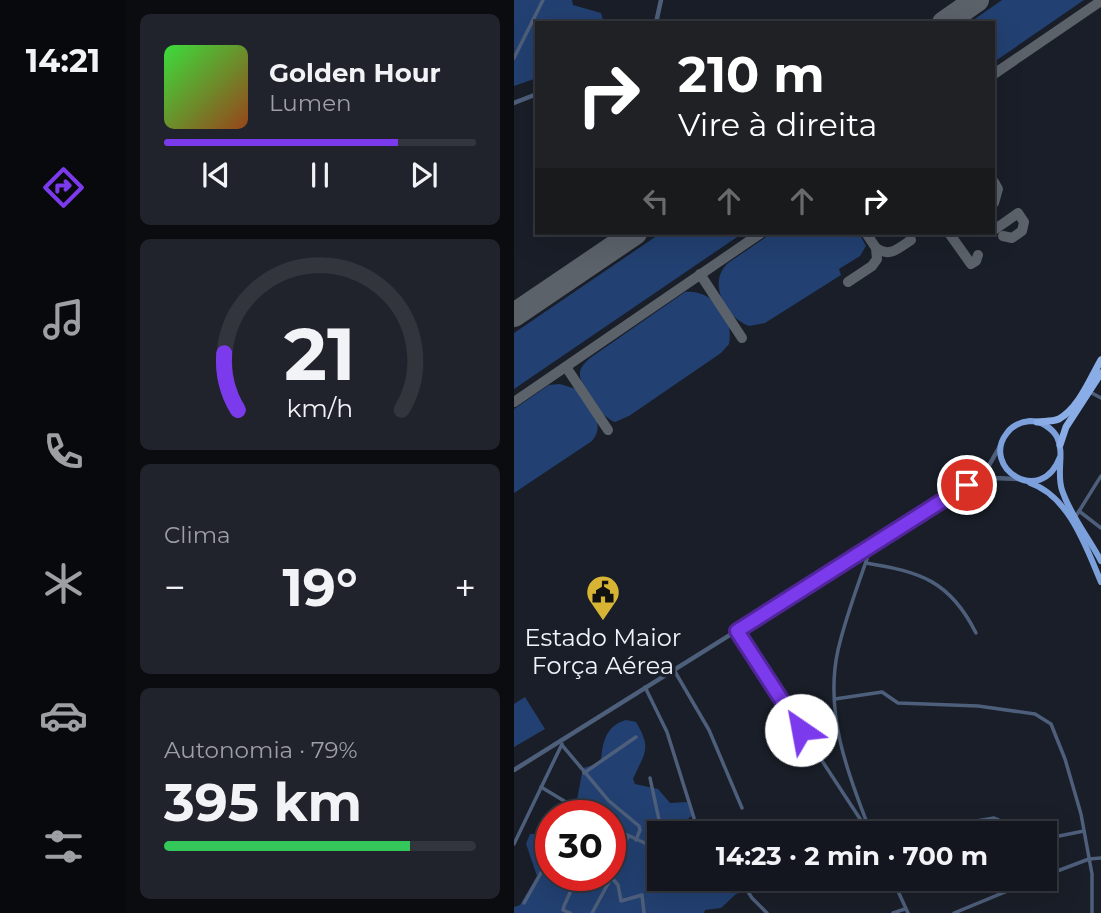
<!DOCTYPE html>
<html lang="pt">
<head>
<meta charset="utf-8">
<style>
	:root { --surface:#13161e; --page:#20232b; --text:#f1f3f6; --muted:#9d9fa4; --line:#32353c; --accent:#7c3aed }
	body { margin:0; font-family:Montserrat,sans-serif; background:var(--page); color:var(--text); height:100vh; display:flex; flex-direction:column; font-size:26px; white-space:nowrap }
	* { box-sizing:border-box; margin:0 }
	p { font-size:23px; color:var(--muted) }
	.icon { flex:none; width:38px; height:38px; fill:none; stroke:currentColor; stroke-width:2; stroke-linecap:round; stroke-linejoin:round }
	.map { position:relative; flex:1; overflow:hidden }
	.side { display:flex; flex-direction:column; gap:14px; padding:14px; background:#0a0c10; width:388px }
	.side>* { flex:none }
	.banner { position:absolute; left:21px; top:21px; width:460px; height:214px; border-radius:0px; box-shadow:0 7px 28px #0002,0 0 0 2px var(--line); background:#202124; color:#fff; overflow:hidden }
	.speed { position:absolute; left:21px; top:800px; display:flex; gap:14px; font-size:35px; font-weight:700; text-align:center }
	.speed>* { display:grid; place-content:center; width:91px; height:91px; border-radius:50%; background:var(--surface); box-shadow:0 7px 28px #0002,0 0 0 2px var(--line); line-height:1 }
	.speed .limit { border:10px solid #d22; background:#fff; color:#111 }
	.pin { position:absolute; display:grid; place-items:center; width:60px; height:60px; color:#fff; margin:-30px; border:4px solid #fff; border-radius:50%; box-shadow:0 2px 7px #0007 }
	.me { position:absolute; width:77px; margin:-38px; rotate:327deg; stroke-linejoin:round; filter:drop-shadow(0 0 5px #0008) }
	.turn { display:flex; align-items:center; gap:24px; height:147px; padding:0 28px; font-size:32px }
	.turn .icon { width:91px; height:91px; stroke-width:2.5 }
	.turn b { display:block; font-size:49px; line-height:60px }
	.lanes { display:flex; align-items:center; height:66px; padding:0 28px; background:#0003; justify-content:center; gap:35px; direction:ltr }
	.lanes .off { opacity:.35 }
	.big { font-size:52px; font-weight:700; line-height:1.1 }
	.side .tile { flex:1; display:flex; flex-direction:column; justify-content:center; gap:10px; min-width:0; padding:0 24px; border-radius:10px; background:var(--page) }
	.side .dial { align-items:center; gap:0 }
	.dial svg { height:182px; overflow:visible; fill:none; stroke:var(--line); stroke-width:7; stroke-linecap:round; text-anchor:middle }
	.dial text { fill:var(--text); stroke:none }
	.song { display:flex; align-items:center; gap:21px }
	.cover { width:84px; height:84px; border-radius:10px; background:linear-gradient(135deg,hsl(120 70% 55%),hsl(20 70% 35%)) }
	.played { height:7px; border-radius:4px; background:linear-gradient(90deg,var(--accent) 75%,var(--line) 75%) }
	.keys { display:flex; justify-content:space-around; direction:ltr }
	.heat { display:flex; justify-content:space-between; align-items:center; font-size:38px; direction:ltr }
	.charge { height:10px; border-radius:5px; background:linear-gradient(90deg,#34c759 79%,var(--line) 0) }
	.trip { position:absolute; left:133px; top:821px; width:410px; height:70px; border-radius:0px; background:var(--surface); box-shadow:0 7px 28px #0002,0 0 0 2px var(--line); font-weight:700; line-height:70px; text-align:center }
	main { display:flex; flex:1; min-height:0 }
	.menu { display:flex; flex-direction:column; width:126px; justify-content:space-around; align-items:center; background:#08090c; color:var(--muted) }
	.menu .icon { width:49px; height:49px }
	.menu .on { color:var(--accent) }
	.menu b { font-size:32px; color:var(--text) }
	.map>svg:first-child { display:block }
	.green { fill:#224071 }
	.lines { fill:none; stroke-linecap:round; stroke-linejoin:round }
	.taxiway { stroke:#5c626a; stroke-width:10 }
	.runway { stroke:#5c626a; stroke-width:24 }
	.minor { stroke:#4e5f7b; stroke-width:3.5 }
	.tertiary { stroke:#4e5f7b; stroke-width:4.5 }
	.primary { stroke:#7ca0db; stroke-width:6 }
	.trunk { stroke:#8aade7; stroke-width:7 }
	.route-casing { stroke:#51269a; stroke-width:18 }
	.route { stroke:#7c3aed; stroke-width:12 }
	.labels { text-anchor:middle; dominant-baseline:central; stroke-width:7; stroke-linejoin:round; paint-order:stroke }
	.poi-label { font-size:24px; fill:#f0f4fa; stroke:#191e28 }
</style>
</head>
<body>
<main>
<nav class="menu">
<b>14:21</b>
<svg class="icon on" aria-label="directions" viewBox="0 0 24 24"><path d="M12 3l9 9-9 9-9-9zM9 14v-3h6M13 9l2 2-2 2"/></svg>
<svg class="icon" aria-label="music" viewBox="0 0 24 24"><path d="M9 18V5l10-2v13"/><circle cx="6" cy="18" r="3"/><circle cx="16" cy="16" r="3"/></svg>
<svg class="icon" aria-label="phone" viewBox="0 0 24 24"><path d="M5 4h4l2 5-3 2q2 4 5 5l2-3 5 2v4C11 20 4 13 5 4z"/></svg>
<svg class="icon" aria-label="climate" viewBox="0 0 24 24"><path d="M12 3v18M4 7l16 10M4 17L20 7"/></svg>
<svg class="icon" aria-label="car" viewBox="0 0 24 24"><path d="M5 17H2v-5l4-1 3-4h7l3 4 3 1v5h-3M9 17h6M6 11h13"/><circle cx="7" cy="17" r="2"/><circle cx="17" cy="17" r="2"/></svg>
<svg class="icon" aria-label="filters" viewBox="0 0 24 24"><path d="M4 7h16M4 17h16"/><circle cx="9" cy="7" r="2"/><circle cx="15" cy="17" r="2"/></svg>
</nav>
<section class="side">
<div class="tile">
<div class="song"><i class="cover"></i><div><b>Golden Hour</b><p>Lumen</p></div></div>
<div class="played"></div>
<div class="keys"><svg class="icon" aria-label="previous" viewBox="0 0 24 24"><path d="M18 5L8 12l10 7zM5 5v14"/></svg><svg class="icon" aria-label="pause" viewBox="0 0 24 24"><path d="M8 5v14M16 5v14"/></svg><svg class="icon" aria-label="next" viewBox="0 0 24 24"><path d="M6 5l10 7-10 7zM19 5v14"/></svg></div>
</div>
<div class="tile dial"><svg viewBox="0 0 100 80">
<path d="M14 69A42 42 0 1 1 86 69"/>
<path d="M14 69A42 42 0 0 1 8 44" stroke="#7c3aed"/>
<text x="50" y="56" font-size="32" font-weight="700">21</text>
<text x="50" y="72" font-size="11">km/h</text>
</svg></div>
<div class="tile"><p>Clima</p>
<div class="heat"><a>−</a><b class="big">19°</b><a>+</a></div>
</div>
<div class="tile"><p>Autonomia · 79%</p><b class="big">395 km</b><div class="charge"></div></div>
</section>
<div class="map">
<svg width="587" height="913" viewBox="0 0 587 913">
	<rect width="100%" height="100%" fill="#191e28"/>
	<!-- green -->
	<g class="green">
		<polygon points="0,0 58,0 59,5 87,13 90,23 23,23 23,78 0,86"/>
		<polygon points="488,0 570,0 480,62 480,23 455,23"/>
		<polygon points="147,233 229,233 0,389 0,333"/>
		<path d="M258,233h87l7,13 -6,10 -21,13 2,6 -76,48 -16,3c-24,-9 -42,-44 -21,-63z"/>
		<path d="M171,292c28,-3 50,26 44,52l-8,9 -92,63 -14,6c-13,-4 -37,-36 -35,-50 1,-6 6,-10 10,-14z"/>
		<path d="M46,384l16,5c11,15 32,34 16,52l-78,52v-84l35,-24z"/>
		<polygon points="11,697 31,729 0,747 0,704"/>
		<path d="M112,720l10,2c16,27 9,30 -3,57l2,5 23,5 12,14 17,-1 5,14 -12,8 3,9h-24v45l87,1 -4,13 -6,2 -15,14 -16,2 -1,3h-190v-6l6,-2 17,-29 -11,-32 4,-10h21v41h59v-59l-36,-1 9,-47 18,-5c1,-19 4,-37 25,-43z"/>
	</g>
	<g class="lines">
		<!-- taxiway -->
		<g class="taxiway">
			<polyline points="480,74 587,1"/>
			<polyline points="480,182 484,189 480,203"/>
			<polyline points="480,230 504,213 510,222 508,231 498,238 489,236"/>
			<polyline points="435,233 457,264 462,261 464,255"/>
			<path d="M362,248c13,10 23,0 35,-8"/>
			<polyline points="186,274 228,338"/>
			<polyline points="334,282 358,266 363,259 362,248 352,233"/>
			<polyline points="52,367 94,430"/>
			<polyline points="0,402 247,233"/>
		</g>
		<!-- runway -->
		<g class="runway">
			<polyline points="430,23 463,0"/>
			<polyline points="0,315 121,233"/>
		</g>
		<!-- minor -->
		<g class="minor">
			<polyline points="0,58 29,0"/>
			<polyline points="576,392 587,398"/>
			<polyline points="565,511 587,528"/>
			<polyline points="562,516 587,476"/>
			<path d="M352,563c55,9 84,18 110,70"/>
			<polyline points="223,631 354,831"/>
			<polyline points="160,670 195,730 228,808"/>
			<polyline points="131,687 153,732 180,818"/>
			<polyline points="321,699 368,692 384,703 464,706 521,714 537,724 551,759 567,814 578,874 578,913"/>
			<polyline points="48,745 95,801 125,826 126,830 122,840"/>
			<polyline points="70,773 122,737"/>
			<polyline points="136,778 147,829"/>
			<polyline points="27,787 75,816"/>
			<polyline points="57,816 62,808"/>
			<polyline points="96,827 133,844 147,829 159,833"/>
			<path d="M357,833c-23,-58 -47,-120 -33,-183 8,-35 22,-70 33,-103"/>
			<polyline points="418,833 439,825 480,818 485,820 489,833"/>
			<polyline points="530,839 570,831"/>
			<polyline points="0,844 48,744"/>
			<polyline points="530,876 575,859 587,858"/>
			<polyline points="97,877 104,885 107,901 128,895 130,913"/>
			<polyline points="225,878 238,898 253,913"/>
			<polyline points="378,878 394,913"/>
			<polyline points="502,878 504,886"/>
			<polyline points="312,882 322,878"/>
			<polyline points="382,886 403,878"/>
			<polyline points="10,903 37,855"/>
			<polyline points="56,913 49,910 50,906 64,875"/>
			<polyline points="78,913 95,882 114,836"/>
			<polyline points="379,913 391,909"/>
			<polyline points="440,913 525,878"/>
		</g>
		<!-- tertiary -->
		<g class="tertiary">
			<polyline points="142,23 147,0"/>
			<polyline points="0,103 23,94"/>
			<polyline points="458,484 480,478 504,479"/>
			<polyline points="0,770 438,496 473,469 486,446"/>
		</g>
		<!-- primary -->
		<g class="primary">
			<path d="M546,457c-19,51 -80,10 -53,-24 5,-7 14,-11 23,-12 11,0 22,7 27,16 8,16 -1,36 5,53 8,25 27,48 39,71"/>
			<path d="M516,483c39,13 56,64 71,99"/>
		</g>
		<!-- trunk -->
		<g class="trunk">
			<path d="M523,422c7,-1 15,0 22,-3 20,-11 31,-40 42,-59"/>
			<polyline points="546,445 552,427 587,373"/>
		</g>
	</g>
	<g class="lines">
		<!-- route casing -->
		<g class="route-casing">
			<polyline id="route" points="287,730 223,631 453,485"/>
		</g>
		<!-- route -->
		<use href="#route" class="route"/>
	</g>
	<!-- icons -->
	<defs>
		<g id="civic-pin" transform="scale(1.75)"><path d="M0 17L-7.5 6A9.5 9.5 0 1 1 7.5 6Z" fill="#d8b434" stroke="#191e28"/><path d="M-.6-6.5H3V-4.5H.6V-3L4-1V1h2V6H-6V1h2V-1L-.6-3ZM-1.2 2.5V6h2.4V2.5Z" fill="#111"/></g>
	</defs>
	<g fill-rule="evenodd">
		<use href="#civic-pin" x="89" y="592"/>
	</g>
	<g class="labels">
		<!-- poi labels -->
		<g class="poi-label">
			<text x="89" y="637">Estado Maior<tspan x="89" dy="28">Força Aérea</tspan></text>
		</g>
	</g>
</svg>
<div class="speed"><div class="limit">30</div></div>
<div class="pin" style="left:453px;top:485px;background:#d93025"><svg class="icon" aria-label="arrive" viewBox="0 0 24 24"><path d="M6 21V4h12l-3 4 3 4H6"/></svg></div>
<svg class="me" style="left:287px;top:730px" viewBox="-20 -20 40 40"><circle r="19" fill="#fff"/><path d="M0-13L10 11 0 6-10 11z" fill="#7c3aed"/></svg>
<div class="trip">14:23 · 2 min · 700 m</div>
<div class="banner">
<div class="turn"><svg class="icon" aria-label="right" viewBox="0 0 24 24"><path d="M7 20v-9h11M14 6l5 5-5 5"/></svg><div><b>210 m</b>Vire à direita</div></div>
<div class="lanes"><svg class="icon off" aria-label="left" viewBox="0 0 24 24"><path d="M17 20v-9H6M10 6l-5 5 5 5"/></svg><svg class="icon off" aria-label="ahead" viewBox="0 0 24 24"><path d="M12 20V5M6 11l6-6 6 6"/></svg><svg class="icon off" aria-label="ahead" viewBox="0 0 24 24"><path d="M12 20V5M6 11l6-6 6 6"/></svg><svg class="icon" aria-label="right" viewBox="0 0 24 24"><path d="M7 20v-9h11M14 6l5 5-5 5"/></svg></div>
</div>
</div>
</main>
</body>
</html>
